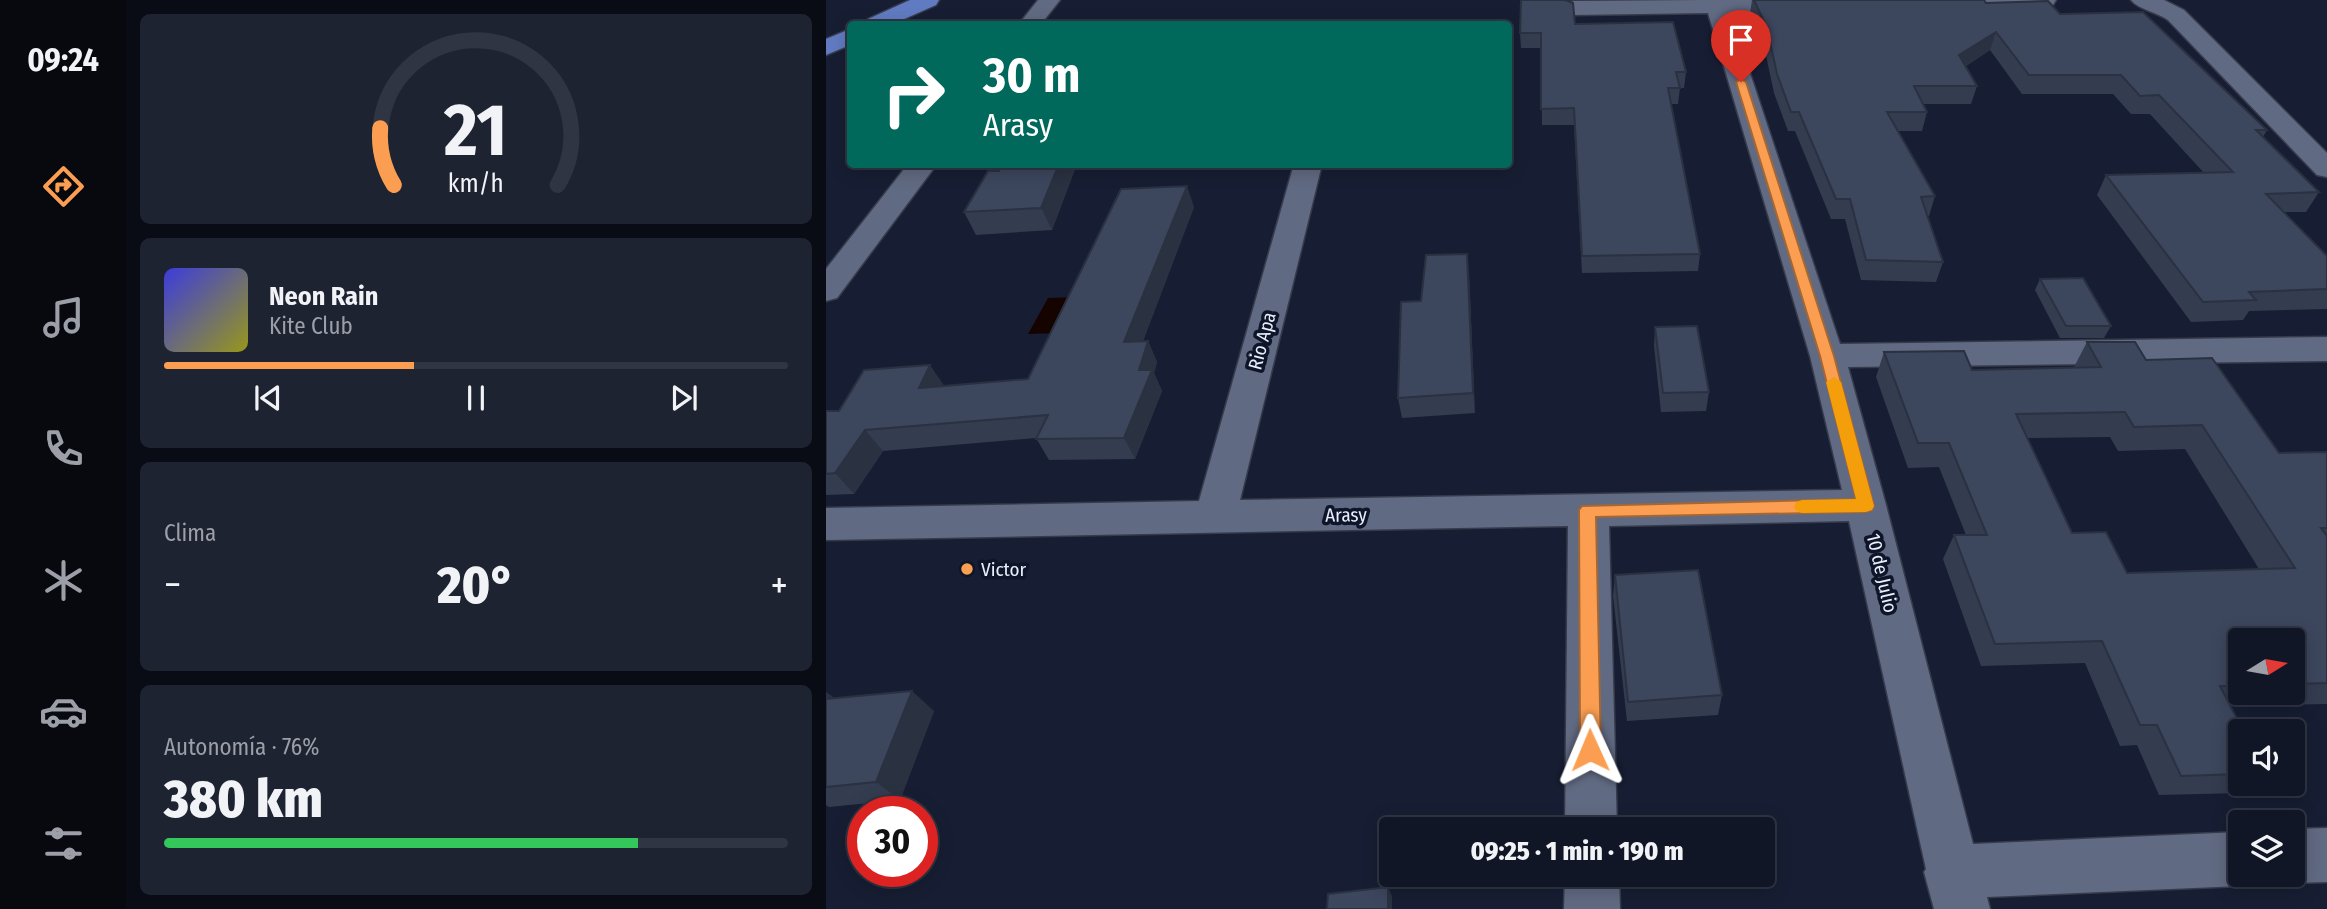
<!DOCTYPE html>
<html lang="es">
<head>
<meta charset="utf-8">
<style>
	:root { --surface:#111626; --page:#1e2332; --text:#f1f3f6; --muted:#9c9fa7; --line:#303543; --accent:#fb9e51 }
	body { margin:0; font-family:"Fira Sans Condensed",sans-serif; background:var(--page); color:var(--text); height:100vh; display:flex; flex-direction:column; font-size:26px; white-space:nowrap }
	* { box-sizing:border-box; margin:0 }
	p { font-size:23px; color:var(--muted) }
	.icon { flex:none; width:38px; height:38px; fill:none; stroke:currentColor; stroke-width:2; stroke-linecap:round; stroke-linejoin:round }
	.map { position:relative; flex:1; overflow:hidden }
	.drawer { display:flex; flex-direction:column; gap:14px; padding:14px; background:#090c15; width:700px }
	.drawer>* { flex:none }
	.guide { position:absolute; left:21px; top:21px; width:665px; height:147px; border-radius:7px; box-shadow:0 4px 18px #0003,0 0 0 2px var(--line); background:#00695c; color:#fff; overflow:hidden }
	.needle { width:46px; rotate:79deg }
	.fabs { position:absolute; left:1402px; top:628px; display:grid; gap:14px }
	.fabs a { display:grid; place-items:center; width:77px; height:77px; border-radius:7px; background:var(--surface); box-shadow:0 4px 18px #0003,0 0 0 2px var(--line); font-size:35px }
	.speed { position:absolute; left:21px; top:796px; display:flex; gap:14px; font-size:35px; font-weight:700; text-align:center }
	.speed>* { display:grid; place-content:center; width:91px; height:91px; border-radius:50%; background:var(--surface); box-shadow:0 4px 18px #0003,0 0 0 2px var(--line); line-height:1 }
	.speed .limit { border:10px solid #d22; background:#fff; color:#111 }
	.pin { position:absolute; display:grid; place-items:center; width:60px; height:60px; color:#fff; margin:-72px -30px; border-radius:50% 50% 50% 0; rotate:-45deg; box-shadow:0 0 7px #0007 }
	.pin .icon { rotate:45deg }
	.me { position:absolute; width:77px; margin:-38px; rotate:359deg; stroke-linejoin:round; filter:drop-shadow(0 0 5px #0008) }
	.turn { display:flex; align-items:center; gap:24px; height:147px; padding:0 21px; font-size:32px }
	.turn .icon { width:91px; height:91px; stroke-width:2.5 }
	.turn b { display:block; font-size:49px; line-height:60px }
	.big { font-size:52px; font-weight:800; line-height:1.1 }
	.drawer .tile { flex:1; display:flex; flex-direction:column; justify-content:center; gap:10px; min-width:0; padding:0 24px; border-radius:10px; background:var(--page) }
	.drawer .dial { align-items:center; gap:0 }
	.dial svg { height:182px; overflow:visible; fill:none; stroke:var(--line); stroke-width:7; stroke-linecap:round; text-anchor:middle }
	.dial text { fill:var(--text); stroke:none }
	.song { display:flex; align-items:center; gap:21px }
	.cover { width:84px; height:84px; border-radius:10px; background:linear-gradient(135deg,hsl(240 70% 55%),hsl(60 70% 35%)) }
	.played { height:7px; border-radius:4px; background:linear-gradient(90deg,var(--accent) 40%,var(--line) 40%) }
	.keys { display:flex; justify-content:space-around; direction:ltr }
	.heat { display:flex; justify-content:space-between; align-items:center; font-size:38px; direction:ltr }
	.charge { height:10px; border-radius:5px; background:linear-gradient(90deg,#34c759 76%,var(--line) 0) }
	.trip { position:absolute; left:553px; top:817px; width:396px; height:70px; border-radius:7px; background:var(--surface); box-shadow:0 4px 18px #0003,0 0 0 2px var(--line); font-weight:800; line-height:70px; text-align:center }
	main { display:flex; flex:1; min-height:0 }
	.tab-bar { display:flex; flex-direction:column; width:126px; justify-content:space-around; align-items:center; background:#07090f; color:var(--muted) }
	.tab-bar .icon { width:49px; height:49px }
	.tab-bar .current { color:var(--accent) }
	.tab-bar b { font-size:32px; color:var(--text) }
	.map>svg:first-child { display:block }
	.water { fill:#150300 }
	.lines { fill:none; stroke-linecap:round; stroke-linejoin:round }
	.minor-casing { stroke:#363b4c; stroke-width:3 }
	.major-casing { stroke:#363b4c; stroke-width:3 }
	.minor { fill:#606a82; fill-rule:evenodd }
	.major { fill:#617bc2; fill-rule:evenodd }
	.wall { fill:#343c50; fill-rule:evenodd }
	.shaded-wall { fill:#2a3141 }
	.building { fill:#3c465d; stroke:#2a3141; stroke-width:2; fill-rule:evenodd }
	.route { fill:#fb9e51; stroke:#a36735; stroke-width:2 }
	.slow { fill:#f59e0b }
	.poi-dot { fill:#fb9e51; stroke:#0e1528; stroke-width:2.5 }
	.labels { text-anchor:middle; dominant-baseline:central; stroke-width:7; stroke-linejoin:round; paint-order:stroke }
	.street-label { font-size:19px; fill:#e9effd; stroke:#0e1528 }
	.poi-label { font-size:19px; fill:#e9effd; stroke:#0e1528; text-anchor:start }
</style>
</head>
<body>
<main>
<nav class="tab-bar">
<b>09:24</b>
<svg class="icon current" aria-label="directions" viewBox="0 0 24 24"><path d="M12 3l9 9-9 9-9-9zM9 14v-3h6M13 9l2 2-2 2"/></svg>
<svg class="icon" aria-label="music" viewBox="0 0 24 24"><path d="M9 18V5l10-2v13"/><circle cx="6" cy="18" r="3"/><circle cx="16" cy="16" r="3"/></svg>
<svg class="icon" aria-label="phone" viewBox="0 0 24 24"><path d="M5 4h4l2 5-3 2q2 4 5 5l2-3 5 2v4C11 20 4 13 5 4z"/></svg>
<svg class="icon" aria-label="climate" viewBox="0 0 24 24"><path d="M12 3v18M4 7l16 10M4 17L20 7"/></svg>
<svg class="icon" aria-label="car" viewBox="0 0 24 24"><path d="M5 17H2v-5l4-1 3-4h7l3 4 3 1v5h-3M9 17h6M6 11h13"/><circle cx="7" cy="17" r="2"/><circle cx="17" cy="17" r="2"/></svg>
<svg class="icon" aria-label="filters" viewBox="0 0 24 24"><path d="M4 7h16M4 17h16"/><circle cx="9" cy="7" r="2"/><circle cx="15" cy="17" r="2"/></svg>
</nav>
<section class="drawer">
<div class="tile dial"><svg viewBox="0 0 100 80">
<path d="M14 69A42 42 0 1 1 86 69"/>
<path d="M14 69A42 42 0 0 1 8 44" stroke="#fb9e51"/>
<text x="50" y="56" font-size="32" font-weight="700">21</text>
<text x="50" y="72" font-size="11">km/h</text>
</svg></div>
<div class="tile">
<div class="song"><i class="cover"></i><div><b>Neon Rain</b><p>Kite Club</p></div></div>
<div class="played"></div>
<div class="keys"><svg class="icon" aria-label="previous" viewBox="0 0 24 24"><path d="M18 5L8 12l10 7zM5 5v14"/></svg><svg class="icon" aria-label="pause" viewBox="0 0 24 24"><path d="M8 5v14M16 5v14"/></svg><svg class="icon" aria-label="next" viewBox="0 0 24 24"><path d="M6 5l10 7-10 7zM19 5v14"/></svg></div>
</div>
<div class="tile"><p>Clima</p>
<div class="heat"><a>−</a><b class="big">20°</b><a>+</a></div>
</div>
<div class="tile"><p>Autonomía · 76%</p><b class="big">380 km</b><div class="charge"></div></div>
</section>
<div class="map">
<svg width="1501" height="909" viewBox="0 0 1501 909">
	<rect width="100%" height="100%" fill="#171e33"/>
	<!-- water -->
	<polygon class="water" points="254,297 235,333 202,334 222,298"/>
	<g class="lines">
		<!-- minor casing -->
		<g class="minor-casing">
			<g id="minor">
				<polygon points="212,0 234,0 215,24 193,24"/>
				<polygon points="878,0 979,0 988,6 985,11 977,13 904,13 1014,344 1501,337 1501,361 1022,367 1060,505 1147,844 1414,832 1414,875 1434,875 1433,878 1414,886 1161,897 1164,909 1108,909 1098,872 1100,869 1023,521 783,526 791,830 739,830 742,526 0,540 0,508 373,501 468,164 496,164 414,500 1016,490 984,356 882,13 748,15 740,13 737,8 740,3 748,1"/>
				<polygon points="1098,0 1230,0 1227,5 1219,7 1107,10 1099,8 1096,3"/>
				<path d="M1305,0h33l20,10 143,143v24l-10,-2 -149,-155c-11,-8 -29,-10 -37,-20z"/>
				<polygon points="82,164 111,164 11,298 0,301 0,269"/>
				<polygon points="1501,828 1501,882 1466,883 1448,875 1466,875 1466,829"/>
				<polygon points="739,875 793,875 794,909 738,909"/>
			</g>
		</g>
		<!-- major casing -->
		<g class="major-casing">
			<g id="major">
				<polygon points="84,0 113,0 110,5 67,24 39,24 42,19"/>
				<polygon points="24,29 24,45 0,55 0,39"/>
			</g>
		</g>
		<!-- minor -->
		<use href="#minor" class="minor"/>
		<!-- major -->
		<use href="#major" class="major"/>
	</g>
	<!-- wall -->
	<g class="wall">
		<polygon points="926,0 1158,0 1160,3 1234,14 1441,130 1437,137 1493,192 1480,212 1459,212 1501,289 1501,309 1423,311 1417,320 1365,322 1271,195 1280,175 1378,173 1324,114 1305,114 1287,94 1196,94 1164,50 1140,66 1151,86 1145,104 1097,104 1101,112 1096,131 1072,131 1109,196 1103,216 1101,216 1117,262 1110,282 1035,280 1019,219 1005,219 969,131 962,131 948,93 938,46 924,14"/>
		<polygon points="749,24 860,72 858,88 854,88 852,104 845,104 874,254 872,271 756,273 748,125 716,125 715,48 695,48 694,33"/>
		<polygon points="251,164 226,230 150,235 138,212"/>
		<polygon points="368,207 317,341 322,341 331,362 328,373 336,391 309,459 223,460 210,438 57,451 28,494 0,495 0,411 13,411 118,386 202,379"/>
		<polygon points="643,273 649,413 576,418 572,398 595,301"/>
		<polygon points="1214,279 1285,326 1278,338 1234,338 1209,290"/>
		<polygon points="829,327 883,392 880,411 835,412 828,346"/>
		<path d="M1261,342l59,18 133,93 48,-1v252l-96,2 9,26v52h13l-12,9 -82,2 -22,-50 -17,1 -35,-83 -104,3 -38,-107 11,-24h12l-27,-68 -31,1 -32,-91 8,-25 88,18 103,-2 -1,-1zM1284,437l8,14 67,-2 74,120 -132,4 -55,-40 -45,-95zM1414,640h52v53h-52z"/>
		<polygon points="789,575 896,695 892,715 801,721 787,596"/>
		<polygon points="0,692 8,698 108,711 74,800 3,807 0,805"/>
	</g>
	<!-- shaded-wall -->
	<g class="shaded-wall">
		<polygon points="1170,32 1164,50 1128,74 1133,55"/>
		<polygon points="233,164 251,164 226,230 215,208"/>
		<polygon points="361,186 368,207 308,364 298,342"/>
		<polygon points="641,254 643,273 649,413 647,393"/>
		<polygon points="322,341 331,362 328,373 336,391 309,459 298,438 313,370"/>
		<polygon points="104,365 119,387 93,388"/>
		<polygon points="39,430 57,451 28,494 9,473"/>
		<polygon points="86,691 108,711 74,800 50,782"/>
		<polygon points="0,692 18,707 0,709"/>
		<polygon points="562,887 566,896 566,909 562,909"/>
	</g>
	<!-- building -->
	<g class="building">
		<polygon points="695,0 739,0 747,3 749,24 847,22 860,72 850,72 854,88 842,88 874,254 756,256 748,108 715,109 715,33 694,33"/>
		<polygon points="928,0 1158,0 1160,3 1222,1 1234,14 1317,12 1441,130 1430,130 1493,192 1440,194 1501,256 1501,289 1423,292 1430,300 1377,302 1280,175 1407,172 1333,95 1314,96 1295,75 1203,75 1170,32 1133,55 1151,86 1088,86 1101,112 1061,112 1109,196 1095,197 1117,262 1040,260 1024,199 1010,199 973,112 965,112 951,74 941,28"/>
		<polygon points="176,164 233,164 215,208 138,212 162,171 173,171"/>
		<polygon points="361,186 298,342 322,341 313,370 326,370 298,438 210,439 222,415 39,430 9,473 0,474 0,411 13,411 38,370 104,365 93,388 202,379 295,189"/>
		<polygon points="641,254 647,393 572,398 575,302 595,301 600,255"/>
		<polygon points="1257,278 1285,326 1240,326 1214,279"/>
		<polygon points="871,326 883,392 837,393 829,327"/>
		<path d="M1261,342h48l11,18 66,-2 67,95 48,-1v76h-6l6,8v147l-35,1v-44h-52v46h-20l24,46h-4v42l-59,2 -24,-51h-17l-38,-84 -107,3 -41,-109h33l-38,-92h-31l-34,-91 80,-1 8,19 129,-3zM1299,412l9,15 68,-2 93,143 -168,5 -21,-41 -34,1 -56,-119z"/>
		<polygon points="872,570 896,695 802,702 789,575"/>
		<polygon points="86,691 50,782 0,787 0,699"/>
		<polygon points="562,887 562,909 501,909 502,894"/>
	</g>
	<!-- route -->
	<polygon class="route" points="915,79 920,82 1008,356 1048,506 1046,510 1040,512 770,517 775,750 772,757 764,759 757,757 754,750 753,510 756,506 1030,499 994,356 910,82"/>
	<!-- slow -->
	<polygon class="slow" points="1008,377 1015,382 1048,506 1046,510 1040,512 976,513 970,511 968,507 970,502 976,500 1030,499 1000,382"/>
	<!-- markers -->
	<circle class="poi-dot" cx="141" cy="569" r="7"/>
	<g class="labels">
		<!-- street labels -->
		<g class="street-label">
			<text transform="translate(436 341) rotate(-75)">Rio Apa</text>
			<text transform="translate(520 515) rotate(-1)">Arasy</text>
			<text transform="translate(1056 573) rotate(77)">10 de Julio</text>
		</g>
		<!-- poi labels -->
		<g class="poi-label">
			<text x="155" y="569">Victor</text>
		</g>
	</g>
</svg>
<div class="fabs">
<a><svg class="needle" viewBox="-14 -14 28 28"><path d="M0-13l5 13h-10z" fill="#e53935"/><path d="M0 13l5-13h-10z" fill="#9c9fa7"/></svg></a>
<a><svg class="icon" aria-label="sound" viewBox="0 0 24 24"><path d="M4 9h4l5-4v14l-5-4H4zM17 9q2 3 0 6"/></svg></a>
<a><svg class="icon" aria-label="layers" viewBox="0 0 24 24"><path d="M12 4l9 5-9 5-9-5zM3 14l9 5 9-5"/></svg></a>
</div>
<div class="speed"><div class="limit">30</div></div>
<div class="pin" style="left:915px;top:82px;background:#d93025"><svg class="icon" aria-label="arrive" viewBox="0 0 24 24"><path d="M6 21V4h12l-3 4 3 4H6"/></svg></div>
<svg class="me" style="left:764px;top:750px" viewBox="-20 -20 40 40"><path d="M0-17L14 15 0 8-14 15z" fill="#fb9e51" stroke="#fff" stroke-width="4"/></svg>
<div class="trip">09:25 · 1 min · 190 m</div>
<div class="guide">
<div class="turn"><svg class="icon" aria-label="right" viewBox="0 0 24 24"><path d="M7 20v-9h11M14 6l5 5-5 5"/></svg><div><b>30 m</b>Arasy</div></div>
</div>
</div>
</main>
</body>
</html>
